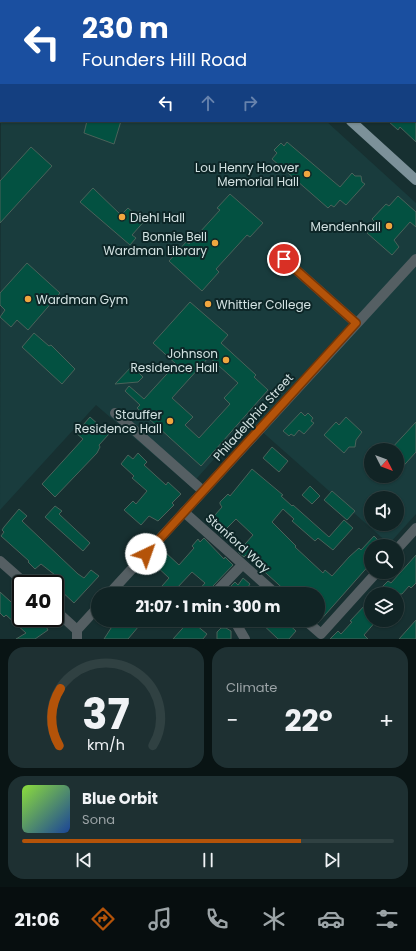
<!DOCTYPE html>
<html lang="en">
<head>
<meta charset="utf-8">
<style>
	:root { --surface:#112425; --page:#1e3032; --text:#f1f3f6; --muted:#9ca4a7; --line:#304142; --accent:#b45309 }
	body { margin:0; font-family:Poppins,sans-serif; background:var(--page); color:var(--text); height:100vh; display:flex; flex-direction:column; font-size:15px; white-space:nowrap }
	* { box-sizing:border-box; margin:0 }
	p { font-size:13px; color:var(--muted) }
	.icon { flex:none; width:22px; height:22px; fill:none; stroke:currentColor; stroke-width:2; stroke-linecap:round; stroke-linejoin:round }
	.map { position:relative; height:639px; overflow:hidden }
	.sheet { display:flex; flex-direction:column; gap:8px; padding:8px; background:#091414; flex:1 }
	.sheet>* { flex:none }
	.banner { position:absolute; left:0px; top:0px; width:416px; height:122px; box-shadow:0 1px 3px #0004,0 0 0 1px var(--line); background:#1a4fa0; color:#fff; overflow:hidden }
	.needle { width:26px; rotate:132deg }
	.buttons { position:absolute; left:364px; top:443px; display:grid; gap:8px }
	.buttons a { display:grid; place-items:center; width:40px; height:40px; border-radius:50%; background:var(--surface); box-shadow:0 1px 3px #0004,0 0 0 1px var(--line); font-size:20px }
	.speed { position:absolute; left:12px; top:575px; display:flex; gap:8px; font-size:20px; font-weight:700; text-align:center }
	.speed>* { display:grid; place-content:center; width:52px; height:52px; border-radius:50%; background:var(--surface); box-shadow:0 1px 3px #0004,0 0 0 1px var(--line); line-height:1 }
	.speed .limit { border:2px solid #111; border-radius:6px; background:#fff; color:#111 }
	.pin { position:absolute; display:grid; place-items:center; width:34px; height:34px; color:#fff; margin:-17px; border:2px solid #fff; border-radius:50%; box-shadow:0 1px 4px #0007 }
	.me { position:absolute; width:44px; margin:-22px; rotate:42deg; stroke-linejoin:round; filter:drop-shadow(0 0 3px #0008) }
	.turn { display:flex; align-items:center; gap:14px; height:84px; padding:0 16px; font-size:18px }
	.turn .icon { width:52px; height:52px; stroke-width:2.5 }
	.turn b { display:block; font-size:28px; line-height:34px }
	.lanes { display:flex; align-items:center; height:38px; padding:0 16px; background:#0003; justify-content:center; gap:20px; direction:ltr }
	.lanes .off { opacity:.35 }
	.big { font-size:30px; font-weight:700; line-height:1.1 }
	.sheet .tile { flex:1; display:flex; flex-direction:column; justify-content:center; gap:6px; min-width:0; padding:0 14px; border-radius:16px; background:var(--page) }
	.sheet .dial { align-items:center; gap:0 }
	.dial svg { height:104px; overflow:visible; fill:none; stroke:var(--line); stroke-width:7; stroke-linecap:round; text-anchor:middle }
	.dial text { fill:var(--text); stroke:none }
	.song { display:flex; align-items:center; gap:12px }
	.cover { width:48px; height:48px; border-radius:6px; background:linear-gradient(135deg,hsl(90 70% 55%),hsl(220 70% 35%)) }
	.played { height:4px; border-radius:2px; background:linear-gradient(90deg,var(--accent) 75%,var(--line) 75%) }
	.keys { display:flex; justify-content:space-around; direction:ltr }
	.heat { display:flex; justify-content:space-between; align-items:center; font-size:22px; direction:ltr }
	.sheet .tiles { flex:1; display:grid; gap:8px; grid-template-columns:1fr 1fr }
	.tile:last-child { grid-column:span 2 }
	.trip { position:absolute; left:91px; top:587px; width:234px; height:40px; border-radius:20px; background:var(--surface); box-shadow:0 1px 3px #0004,0 0 0 1px var(--line); font-weight:700; line-height:40px; text-align:center }
	.menu { display:flex; height:64px; justify-content:space-around; align-items:center; background:#070e0f; color:var(--muted) }
	.menu .icon { width:28px; height:28px }
	.menu .active { color:var(--accent) }
	.menu b { font-size:18px; color:var(--text) }
	.map>svg:first-child { display:block }
	.built { fill:#193c3d; fill-rule:evenodd }
	.building { fill:#035141; stroke:#4a625a; fill-rule:evenodd }
	.lines { fill:none; stroke-linecap:round; stroke-linejoin:round }
	.minor { stroke:#555f63; stroke-width:10 }
	.major { stroke:#7c9199; stroke-width:10 }
	.route-casing { stroke:#753606; stroke-width:10 }
	.route { stroke:#b45309; stroke-width:7 }
	.poi-dot { fill:#f0a63f; stroke:#0d2627; stroke-width:1.5 }
	.labels { text-anchor:middle; dominant-baseline:central; stroke-width:4; stroke-linejoin:round; paint-order:stroke }
	.poi-label { font-size:12px; fill:#d3e2e2; stroke:#0d2627; text-anchor:end }
	.street-label { font-size:12px; fill:#d3e2e2; stroke:#0d2627 }
</style>
</head>
<body>
<div class="map">
<svg width="416" height="639" viewBox="0 0 416 639">
	<rect width="100%" height="100%" fill="#173031"/>
	<!-- built -->
	<path class="built" d="M1,110v11h325l90,82v311l-27,30 -140,-124 -59,66 -94,-81 -96,105zM371,450h26v26h-26zM371,498h26v26h-26z"/>
	<!-- building -->
	<g class="building">
		<polygon points="87,121 121,121 114,144 84,133"/>
		<polygon points="388,121 416,121 416,142 400,127 398,130"/>
		<polygon points="287,142 340,187 352,173 355,176 361,176 362,182 365,184 346,205 340,200 334,207 331,205 328,208 272,159 277,153 274,150 281,143 284,146"/>
		<polygon points="31,147 52,166 0,223 0,181"/>
		<polygon points="93,188 121,215 128,208 136,215 139,211 147,218 132,235 136,238 130,245 80,202"/>
		<polygon points="230,194 263,223 250,237 247,235 216,269 219,272 202,291 169,261 186,242 189,244 220,210 217,208"/>
		<polygon points="398,196 416,212 416,227 410,222 394,240 399,247 392,255 367,233 375,222 372,219 386,204 389,206"/>
		<polygon points="27,263 60,293 28,330 17,320 11,327 0,317 5,310 0,305 0,293"/>
		<path d="M190,302l38,33 -7,8 35,32 -2,2 14,13 -67,76 -64,-58 3,-3 -15,-14 4,-5 15,13 32,-35 -23,-21zM209,357l29,26 -14,15 6,6 -31,34 -14,-13 8,-8 -21,-19z"/>
		<polygon points="34,333 49,346 51,345 75,369 62,384 22,347"/>
		<polygon points="132,366 143,377 138,382 115,384"/>
		<polygon points="301,412 305,416 308,413 313,418 311,421 314,423 304,434 299,430 294,436 291,434 289,436 283,431"/>
		<polygon points="90,417 109,434 99,445 100,447 97,453 55,497 42,484 83,439 76,433"/>
		<polygon points="346,417 362,432 356,440 355,447 349,447 344,453 324,435 336,422 339,425"/>
		<polygon points="416,422 416,452 397,473 397,450 390,450"/>
		<polygon points="272,447 288,461 279,472 263,458"/>
		<polygon points="138,453 147,462 144,465 166,485 168,482 181,494 172,503 174,505 158,521 149,516 141,525 124,510 133,501 136,504 147,491 132,478 134,476 121,464 128,455 133,459"/>
		<polygon points="252,469 283,495 281,496 292,506 293,505 329,537 344,520 353,528 333,550 318,538 315,541 292,521 294,519 283,509 272,522 296,546 295,547 323,573 325,570 332,576 349,557 359,548 361,550 374,536 384,546 371,546 371,563 318,623 318,594 289,594 246,555 244,557 238,552 253,535 236,519 224,531 227,534 223,538 208,523 222,507 220,504 220,502 228,494 230,496"/>
		<polygon points="310,486 320,496 312,504 302,495"/>
		<polygon points="332,491 355,511 347,520 324,500"/>
		<polygon points="55,506 62,511 59,514 90,543 83,551 45,517"/>
		<polygon points="19,509 27,516 22,521 78,574 84,578 91,570 99,576 74,603 58,588 55,587 55,584 49,582 55,575 41,564 35,569 28,562 29,561 1,536 4,532 2,530 4,527"/>
		<polygon points="204,538 224,559 225,557 233,565 213,586 212,591 208,594 197,592 205,583 192,572 176,589 182,594 155,594 169,578 154,564 159,558 165,552 179,565 194,548 192,546 198,539 200,542"/>
		<polygon points="416,555 416,583 411,588 409,586 402,594 384,594 379,590 388,581 391,583"/>
		<polygon points="243,578 250,584 248,587 252,590 248,594 230,594 233,590 230,587 235,582 238,585"/>
		<polygon points="0,592 21,611 21,618 32,618 40,625 44,623 48,630 35,639 16,639 26,633 6,615 4,617 0,613"/>
		<polygon points="367,603 371,607 371,620 377,620 364,635 368,639 330,639 338,631 341,634 352,622 350,621"/>
		<polygon points="123,620 144,620 128,639 104,639 113,625 116,627"/>
		<polygon points="190,620 207,634 203,639 173,639"/>
		<polygon points="258,620 277,620 281,624 284,620 296,631 289,639 278,639"/>
		<polygon points="416,620 416,639 399,639"/>
		<polygon points="221,628 226,628 231,631 231,639 217,639 217,632"/>
	</g>
	<g class="lines">
		<!-- minor -->
		<g class="minor">
			<polyline points="88,1 89,0"/>
			<polyline points="276,1 277,0"/>
			<polyline points="0,99 1,98"/>
			<polyline points="284,259 356,323"/>
			<polyline points="115,413 203,491"/>
			<polyline points="184,512 276,594"/>
			<polyline points="397,549 416,528"/>
			<polyline points="0,561 26,584"/>
			<polyline points="109,594 416,259"/>
			<polyline points="220,594 218,590 242,565"/>
			<polyline points="55,610 77,630"/>
			<polyline points="234,620 245,639"/>
			<polyline points="305,620 321,634 377,572"/>
			<polyline points="77,639 77,630 98,607"/>
		</g>
		<!-- major -->
		<g class="major">
			<polyline points="216,0 217,1"/>
			<polyline points="351,121 416,180"/>
		</g>
	</g>
	<g class="lines">
		<!-- route casing -->
		<g class="route-casing">
			<polyline id="route" points="146,554 356,323 284,259"/>
		</g>
		<!-- route -->
		<use href="#route" class="route"/>
	</g>
	<!-- markers -->
	<g class="poi-dot">
		<circle cx="307" cy="174" r="4"/>
		<circle cx="122" cy="217" r="4"/>
		<circle cx="389" cy="226" r="4"/>
		<circle cx="215" cy="243" r="4"/>
		<circle cx="28" cy="299" r="4"/>
		<circle cx="208" cy="304" r="4"/>
		<circle cx="226" cy="360" r="4"/>
		<circle cx="170" cy="421" r="4"/>
	</g>
	<g class="labels">
		<!-- poi labels -->
		<g class="poi-label">
			<text x="299" y="167">Lou Henry Hoover<tspan x="299" dy="14">Memorial Hall</tspan></text>
			<text x="130" y="217" text-anchor="start">Diehl Hall</text>
			<text x="381" y="226">Mendenhall</text>
			<text x="207" y="236">Bonnie Bell<tspan x="207" dy="14">Wardman Library</tspan></text>
			<text x="36" y="299" text-anchor="start">Wardman Gym</text>
			<text x="216" y="304" text-anchor="start">Whittier College</text>
			<text x="218" y="353">Johnson<tspan x="218" dy="14">Residence Hall</tspan></text>
			<text x="162" y="414">Stauffer<tspan x="162" dy="14">Residence Hall</tspan></text>
		</g>
		<!-- street labels -->
		<g class="street-label">
			<text transform="translate(253 417) rotate(-48)">Philadelphia Street</text>
			<text transform="translate(238 543) rotate(42)">Stanford Way</text>
		</g>
	</g>
</svg>
<div class="buttons">
<a><svg class="needle" viewBox="-14 -14 28 28"><path d="M0-13l5 13h-10z" fill="#e53935"/><path d="M0 13l5-13h-10z" fill="#9ca4a7"/></svg></a>
<a><svg class="icon" aria-label="sound" viewBox="0 0 24 24"><path d="M4 9h4l5-4v14l-5-4H4zM17 9q2 3 0 6"/></svg></a>
<a><svg class="icon" aria-label="search" viewBox="0 0 24 24"><circle cx="10" cy="10" r="6"/><path d="M15 15l6 6"/></svg></a>
<a><svg class="icon" aria-label="layers" viewBox="0 0 24 24"><path d="M12 4l9 5-9 5-9-5zM3 14l9 5 9-5"/></svg></a>
</div>
<div class="speed"><div class="limit">40</div></div>
<div class="pin" style="left:284px;top:259px;background:#d93025"><svg class="icon" aria-label="arrive" viewBox="0 0 24 24"><path d="M6 21V4h12l-3 4 3 4H6"/></svg></div>
<svg class="me" style="left:146px;top:554px" viewBox="-20 -20 40 40"><circle r="19" fill="#fff"/><path d="M0-13L10 11 0 6-10 11z" fill="#b45309"/></svg>
<div class="trip">21:07 · 1 min · 300 m</div>
<div class="banner">
<div class="turn"><svg class="icon" aria-label="left" viewBox="0 0 24 24"><path d="M17 20v-9H6M10 6l-5 5 5 5"/></svg><div><b>230 m</b>Founders Hill Road</div></div>
<div class="lanes"><svg class="icon" aria-label="left" viewBox="0 0 24 24"><path d="M17 20v-9H6M10 6l-5 5 5 5"/></svg><svg class="icon off" aria-label="ahead" viewBox="0 0 24 24"><path d="M12 20V5M6 11l6-6 6 6"/></svg><svg class="icon off" aria-label="right" viewBox="0 0 24 24"><path d="M7 20v-9h11M14 6l5 5-5 5"/></svg></div>
</div>
</div>
<section class="sheet">
<div class="tiles">
<div class="tile dial"><svg viewBox="0 0 100 80">
<path d="M14 69A42 42 0 1 1 86 69"/>
<path d="M14 69A42 42 0 0 1 15 25" stroke="#b45309"/>
<text x="50" y="56" font-size="32" font-weight="700">37</text>
<text x="50" y="72" font-size="11">km/h</text>
</svg></div>
<div class="tile"><p>Climate</p>
<div class="heat"><a>−</a><b class="big">22°</b><a>+</a></div>
</div>
<div class="tile">
<div class="song"><i class="cover"></i><div><b>Blue Orbit</b><p>Sona</p></div></div>
<div class="played"></div>
<div class="keys"><svg class="icon" aria-label="previous" viewBox="0 0 24 24"><path d="M18 5L8 12l10 7zM5 5v14"/></svg><svg class="icon" aria-label="pause" viewBox="0 0 24 24"><path d="M8 5v14M16 5v14"/></svg><svg class="icon" aria-label="next" viewBox="0 0 24 24"><path d="M6 5l10 7-10 7zM19 5v14"/></svg></div>
</div>
</div>
</section>
<nav class="menu">
<b>21:06</b>
<svg class="icon active" aria-label="directions" viewBox="0 0 24 24"><path d="M12 3l9 9-9 9-9-9zM9 14v-3h6M13 9l2 2-2 2"/></svg>
<svg class="icon" aria-label="music" viewBox="0 0 24 24"><path d="M9 18V5l10-2v13"/><circle cx="6" cy="18" r="3"/><circle cx="16" cy="16" r="3"/></svg>
<svg class="icon" aria-label="phone" viewBox="0 0 24 24"><path d="M5 4h4l2 5-3 2q2 4 5 5l2-3 5 2v4C11 20 4 13 5 4z"/></svg>
<svg class="icon" aria-label="climate" viewBox="0 0 24 24"><path d="M12 3v18M4 7l16 10M4 17L20 7"/></svg>
<svg class="icon" aria-label="car" viewBox="0 0 24 24"><path d="M5 17H2v-5l4-1 3-4h7l3 4 3 1v5h-3M9 17h6M6 11h13"/><circle cx="7" cy="17" r="2"/><circle cx="17" cy="17" r="2"/></svg>
<svg class="icon" aria-label="filters" viewBox="0 0 24 24"><path d="M4 7h16M4 17h16"/><circle cx="9" cy="7" r="2"/><circle cx="15" cy="17" r="2"/></svg>
</nav>
</body>
</html>
